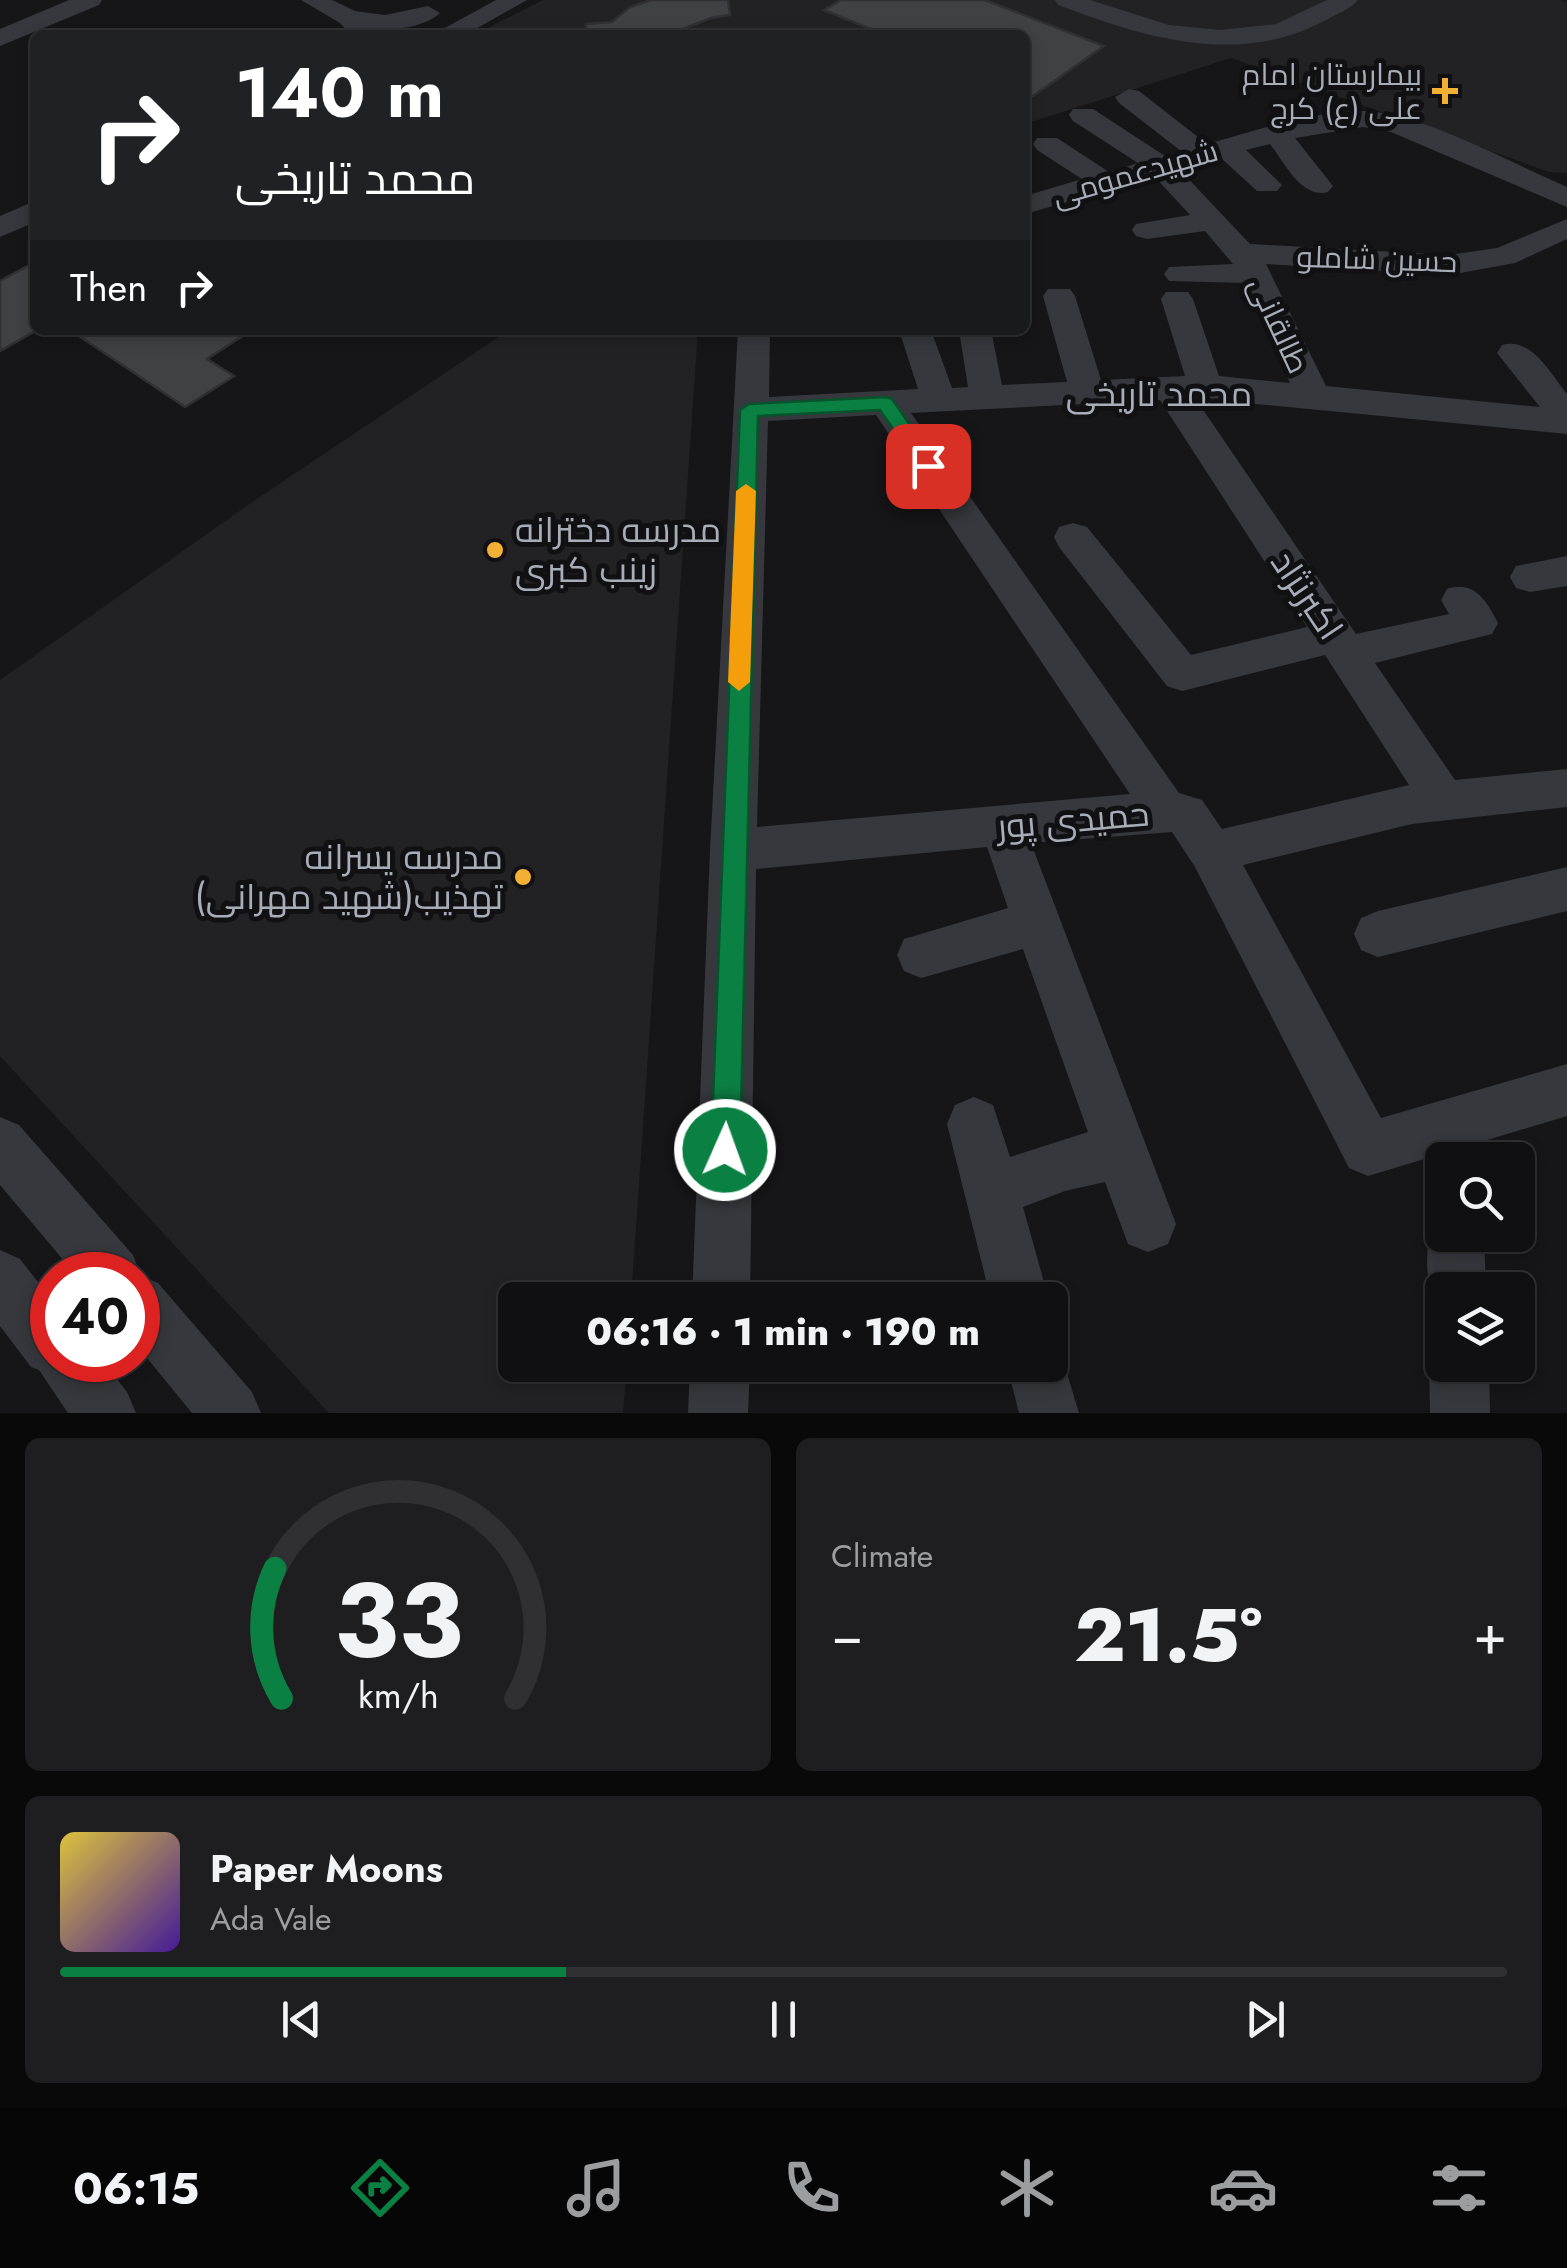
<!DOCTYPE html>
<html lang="en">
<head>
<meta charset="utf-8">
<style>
	:root { --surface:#101012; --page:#1e1e20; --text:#f1f3f6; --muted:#9c9d9f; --line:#303032; --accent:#0b8043 }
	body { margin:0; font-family:Jost,Cairo,sans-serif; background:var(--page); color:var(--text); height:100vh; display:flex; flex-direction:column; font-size:38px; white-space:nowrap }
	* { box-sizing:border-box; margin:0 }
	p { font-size:32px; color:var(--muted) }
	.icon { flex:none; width:55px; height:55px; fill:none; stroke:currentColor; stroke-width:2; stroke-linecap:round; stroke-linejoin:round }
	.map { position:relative; height:1413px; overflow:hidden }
	.side { display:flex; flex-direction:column; gap:25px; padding:25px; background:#09090a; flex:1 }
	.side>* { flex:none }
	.banner { position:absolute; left:30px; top:30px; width:1000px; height:305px; border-radius:15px; box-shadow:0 5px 15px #0003,0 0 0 2px var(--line); background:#202124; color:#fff; overflow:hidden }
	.tools { position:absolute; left:1425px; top:1142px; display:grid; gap:20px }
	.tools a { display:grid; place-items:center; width:110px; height:110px; border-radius:15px; background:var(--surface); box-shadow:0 5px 15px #0003,0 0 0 2px var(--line); font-size:50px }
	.speed { position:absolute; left:30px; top:1252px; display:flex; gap:20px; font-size:50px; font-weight:700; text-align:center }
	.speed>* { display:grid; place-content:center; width:130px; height:130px; border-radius:50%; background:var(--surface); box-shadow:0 5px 15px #0003,0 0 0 2px var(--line); line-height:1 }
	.speed .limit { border:15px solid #d22; background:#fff; color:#111 }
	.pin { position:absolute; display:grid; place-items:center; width:85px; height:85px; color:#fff; margin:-42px; border-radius:20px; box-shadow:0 5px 15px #0006 }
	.me { position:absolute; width:110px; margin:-55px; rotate:2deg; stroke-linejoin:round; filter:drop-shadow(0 0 8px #0008) }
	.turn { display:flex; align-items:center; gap:35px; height:210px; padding:0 40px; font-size:45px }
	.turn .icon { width:130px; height:130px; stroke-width:2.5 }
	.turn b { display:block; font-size:70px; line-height:85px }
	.then { display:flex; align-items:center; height:95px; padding:0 40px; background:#0003; gap:20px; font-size:38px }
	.big { font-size:75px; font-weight:800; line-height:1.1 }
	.side .tile { flex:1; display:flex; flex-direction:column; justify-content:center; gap:15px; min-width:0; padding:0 35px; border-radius:15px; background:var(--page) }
	.side .dial { align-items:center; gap:0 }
	.dial svg { height:260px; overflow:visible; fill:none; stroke:var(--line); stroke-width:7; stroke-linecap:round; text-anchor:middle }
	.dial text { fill:var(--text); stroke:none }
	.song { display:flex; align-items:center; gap:30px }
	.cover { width:120px; height:120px; border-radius:15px; background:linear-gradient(135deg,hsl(50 70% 55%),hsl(260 70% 35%)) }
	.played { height:10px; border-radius:5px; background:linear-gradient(90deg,var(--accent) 35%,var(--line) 35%) }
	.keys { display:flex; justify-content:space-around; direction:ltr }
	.heat { display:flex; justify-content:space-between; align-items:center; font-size:55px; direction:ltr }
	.side .tiles { flex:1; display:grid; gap:25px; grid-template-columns:1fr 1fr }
	.tile:last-child { grid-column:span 2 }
	.trip { position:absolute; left:498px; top:1282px; width:570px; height:100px; border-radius:15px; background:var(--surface); box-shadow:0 5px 15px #0003,0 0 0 2px var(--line); font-weight:800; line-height:100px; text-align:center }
	.tab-bar { display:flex; height:160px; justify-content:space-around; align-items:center; background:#060607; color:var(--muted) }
	.tab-bar .icon { width:70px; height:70px }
	.tab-bar .active { color:var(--accent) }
	.tab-bar b { font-size:45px; color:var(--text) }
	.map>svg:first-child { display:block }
	.built { fill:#222225 }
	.building { fill:#404145; stroke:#303034; stroke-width:2.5 }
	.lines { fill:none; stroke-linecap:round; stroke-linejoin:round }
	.minor { fill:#37383d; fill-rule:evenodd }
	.route { fill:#0b8043; stroke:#07532c; stroke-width:2.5 }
	.slow { fill:#f59e0b }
	.poi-dot { fill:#f2b134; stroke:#111113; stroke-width:4 }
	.labels { text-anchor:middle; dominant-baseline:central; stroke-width:10; stroke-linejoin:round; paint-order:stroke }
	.far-poi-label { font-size:30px; fill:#a8adb8; stroke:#111113; text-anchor:end }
	.far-street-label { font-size:30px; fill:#a8adb8; stroke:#111113 }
	.street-label { font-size:35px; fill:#a8adb8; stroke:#111113 }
	.poi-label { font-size:35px; fill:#a8adb8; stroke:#111113; text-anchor:start }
</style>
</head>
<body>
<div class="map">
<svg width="1567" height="1413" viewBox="0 0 1567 1413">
	<rect width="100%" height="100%" fill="#161618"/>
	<!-- built -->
	<g class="built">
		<polygon points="543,0 1559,0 1567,2 1567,173 1549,172 1231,58 1025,124 1025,35 474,35"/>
		<polygon points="509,330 698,330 631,1300 515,1300 515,1365 627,1365 623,1413 329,1413 0,1056 0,680 248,505"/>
	</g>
	<!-- building -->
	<g class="building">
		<polygon points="651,0 728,0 730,15 711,18 667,35 586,35 586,24 612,22 630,7"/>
		<polygon points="841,0 985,0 1104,46 1033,96 1025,93 1025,35 885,35 824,10"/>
		<polygon points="35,262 37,330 0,351 0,281"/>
		<polygon points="70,330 252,330 207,359 234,376 185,407"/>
	</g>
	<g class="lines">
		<!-- minor -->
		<g class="minor">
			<polygon points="69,0 102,0 99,5 0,46 0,29"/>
			<path d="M301,0h31l23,11 30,4 43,-9 12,7c-13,13 -48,19 -67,16l5,6h-27l-11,-12z"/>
			<polygon points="496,0 527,0 465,35 432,35"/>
			<path d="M1055,0h35l79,25 51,5 56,-6 51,-24h31c-8,9 -21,14 -32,20 -87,47 -181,18 -268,-15z"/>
			<path d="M1129,89l10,2 68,53c44,-12 113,-35 158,-33 59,3 146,52 202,76v20l-176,-75 -28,-5 -68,11 38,48 -5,6c-27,7 -43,-29 -58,-48l-24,6 36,35 -5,6h-20l-36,-33 -41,12 70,74 199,11 48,-7 70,-29v20l-52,24 -66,12 -183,-11 60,122 214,21 -43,-54 5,-8c30,-8 48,28 65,49v40l-372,-36 161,236 93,-20 -8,-14 6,-11c27,-9 39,11 51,34l-6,11 -117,29 80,117 112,-11v38l-155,17 -169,41 138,253 186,-54v52l-199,60 -19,-8 -154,-301 -23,-35 -141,11 145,381 -8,20 -20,8 -20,-8 -23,-62 -40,9 -42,16 26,93h-58l-44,-176 8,-19 19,-8 19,8 17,52 78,-25 -65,-183 -102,29 -17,-7 -7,-16 7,-16 104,-31 -21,-61 -231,22 -6,431h-58l18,-450 28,-520h32l-1,67 149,-8 -19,-59h32l21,58 16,-1 -9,-57h32l11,55 65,-3 -24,-86 5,-7h22l5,7 26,84 84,-4 -24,-77 5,-7h22l5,7 26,77 71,7 -44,-100 -77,-2 -5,-7 5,-7 64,-3 -28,-33 -58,8 -11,-3 -4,-6 4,-6 54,-9 -35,-38 -130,37v-18l57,-17 -45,-29 -4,-6 4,-6h20l52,34 29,-9 -65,-42 -4,-6 4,-6h20l72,47 16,-5 -62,-48 -4,-6zM1160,400l147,227 -116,28 -104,-128 -14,-4 -14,4 -5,10 5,10 108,139 15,5 143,-36 84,130 -187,44 -20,-29 -23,-7 -268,-380zM876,415l254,379 -373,33 11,-406z"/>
			<polygon points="35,201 35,222 0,237 0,216"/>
			<polygon points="1567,556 1567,586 1530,592 1516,588 1510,577 1516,566"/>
			<polygon points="1567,867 1567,911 1378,957 1361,950 1354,934 1361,918 1378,911"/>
			<polygon points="0,1117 19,1125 133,1255 141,1276 158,1283 252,1392 261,1413 192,1413 138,1347 138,1275 76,1275 0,1185"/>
			<path d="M1442,1213v22h42l2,55h-44v23l-5,-3c-13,-30 -13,-65 -1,-95z"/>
			<polygon points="0,1250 20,1259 52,1300 52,1360 102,1360 127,1392 136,1413 68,1413 39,1370 31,1367 0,1326"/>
			<polygon points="1050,1341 1058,1344 1079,1413 1019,1413 1007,1365 1050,1365"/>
			<polygon points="1442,1342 1442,1365 1489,1365 1490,1413 1430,1413 1429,1365"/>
			<polygon points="690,1365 750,1365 748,1413 688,1413"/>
		</g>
	</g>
	<!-- route -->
	<polygon class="route" points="886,397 892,399 935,461 935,471 922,471 880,410 758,416 740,1150 735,1160 725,1164 715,1160 711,1150 740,410 749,404"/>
	<!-- slow -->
	<polygon class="slow" points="746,484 756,491 750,682 739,691 728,682 736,491"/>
	<!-- markers -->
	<g class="poi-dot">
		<path d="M1440 76h10v10h10v10h-10v10h-10v-10h-10v-10h10z"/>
		<circle cx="495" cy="550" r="10"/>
		<circle cx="523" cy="877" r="10"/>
	</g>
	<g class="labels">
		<!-- far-poi labels -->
		<g class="far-poi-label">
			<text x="1422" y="74">بیمارستان امام<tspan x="1422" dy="34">علی (ع) کرج</tspan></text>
		</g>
		<!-- far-street labels -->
		<g class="far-street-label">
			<text transform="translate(1135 173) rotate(-16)">شهیدعمومی</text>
			<text transform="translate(1377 259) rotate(2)">حسین شاملو</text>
			<text transform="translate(1279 325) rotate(65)">طالقانی</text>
		</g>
		<!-- street labels -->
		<g class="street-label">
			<text x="1159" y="394">محمد تاریخی</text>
			<text transform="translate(1307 595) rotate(56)">اکبرنژاد</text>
			<text transform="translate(1073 820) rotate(-5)">حمیدی پور</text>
		</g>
		<!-- poi labels -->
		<g class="poi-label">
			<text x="515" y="530">مدرسه دخترانه<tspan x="515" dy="40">زینب کبری</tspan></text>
			<text x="503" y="857" text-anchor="end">مدرسه پسرانه<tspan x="503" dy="40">تهذیب(شهید مهرانی)</tspan></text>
		</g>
	</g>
</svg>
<div class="tools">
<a><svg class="icon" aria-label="search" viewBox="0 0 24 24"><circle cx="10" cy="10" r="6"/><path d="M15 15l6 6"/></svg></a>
<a><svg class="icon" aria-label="layers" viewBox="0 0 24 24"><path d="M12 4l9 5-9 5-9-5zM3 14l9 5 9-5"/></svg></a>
</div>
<div class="speed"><div class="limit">40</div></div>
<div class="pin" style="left:928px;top:466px;background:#d93025"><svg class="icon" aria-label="arrive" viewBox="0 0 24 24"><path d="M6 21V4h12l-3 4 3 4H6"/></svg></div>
<svg class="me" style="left:725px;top:1150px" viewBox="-20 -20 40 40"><circle r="17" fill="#0b8043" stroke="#fff" stroke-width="3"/><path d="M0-11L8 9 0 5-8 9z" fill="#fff"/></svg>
<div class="trip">06:16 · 1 min · 190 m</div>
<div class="banner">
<div class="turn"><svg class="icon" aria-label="right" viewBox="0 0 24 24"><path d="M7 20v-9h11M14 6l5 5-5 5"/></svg><div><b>140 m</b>محمد تاریخی</div></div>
<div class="then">Then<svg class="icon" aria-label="right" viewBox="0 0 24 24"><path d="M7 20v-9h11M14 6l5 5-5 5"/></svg></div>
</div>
</div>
<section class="side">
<div class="tiles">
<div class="tile dial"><svg viewBox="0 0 100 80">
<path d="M14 69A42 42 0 1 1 86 69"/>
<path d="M14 69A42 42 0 0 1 12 29" stroke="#0b8043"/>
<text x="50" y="56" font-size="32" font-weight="700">33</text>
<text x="50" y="72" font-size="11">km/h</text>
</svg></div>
<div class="tile"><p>Climate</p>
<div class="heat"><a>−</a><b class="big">21.5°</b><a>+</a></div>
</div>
<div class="tile">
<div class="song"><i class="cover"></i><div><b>Paper Moons</b><p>Ada Vale</p></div></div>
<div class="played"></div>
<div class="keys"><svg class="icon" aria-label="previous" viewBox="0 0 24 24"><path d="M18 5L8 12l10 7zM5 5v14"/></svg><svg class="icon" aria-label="pause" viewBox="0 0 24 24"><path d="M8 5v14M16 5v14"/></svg><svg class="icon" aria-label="next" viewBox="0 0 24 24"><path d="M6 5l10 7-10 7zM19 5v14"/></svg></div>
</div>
</div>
</section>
<nav class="tab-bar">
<b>06:15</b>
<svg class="icon active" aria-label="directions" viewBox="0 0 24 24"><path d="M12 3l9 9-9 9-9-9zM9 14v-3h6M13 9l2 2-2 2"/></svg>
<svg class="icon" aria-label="music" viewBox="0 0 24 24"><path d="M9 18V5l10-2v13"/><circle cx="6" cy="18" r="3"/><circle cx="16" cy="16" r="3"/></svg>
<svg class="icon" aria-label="phone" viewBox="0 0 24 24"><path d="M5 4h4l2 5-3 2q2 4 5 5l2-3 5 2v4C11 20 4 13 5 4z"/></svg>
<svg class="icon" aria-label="climate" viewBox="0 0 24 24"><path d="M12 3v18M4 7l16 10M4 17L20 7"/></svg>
<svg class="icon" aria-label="car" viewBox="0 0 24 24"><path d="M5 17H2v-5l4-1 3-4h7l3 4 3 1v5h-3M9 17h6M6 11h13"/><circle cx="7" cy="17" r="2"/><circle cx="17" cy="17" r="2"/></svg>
<svg class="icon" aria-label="filters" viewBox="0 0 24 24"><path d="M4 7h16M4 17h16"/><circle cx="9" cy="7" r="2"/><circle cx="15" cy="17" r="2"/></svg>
</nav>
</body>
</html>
